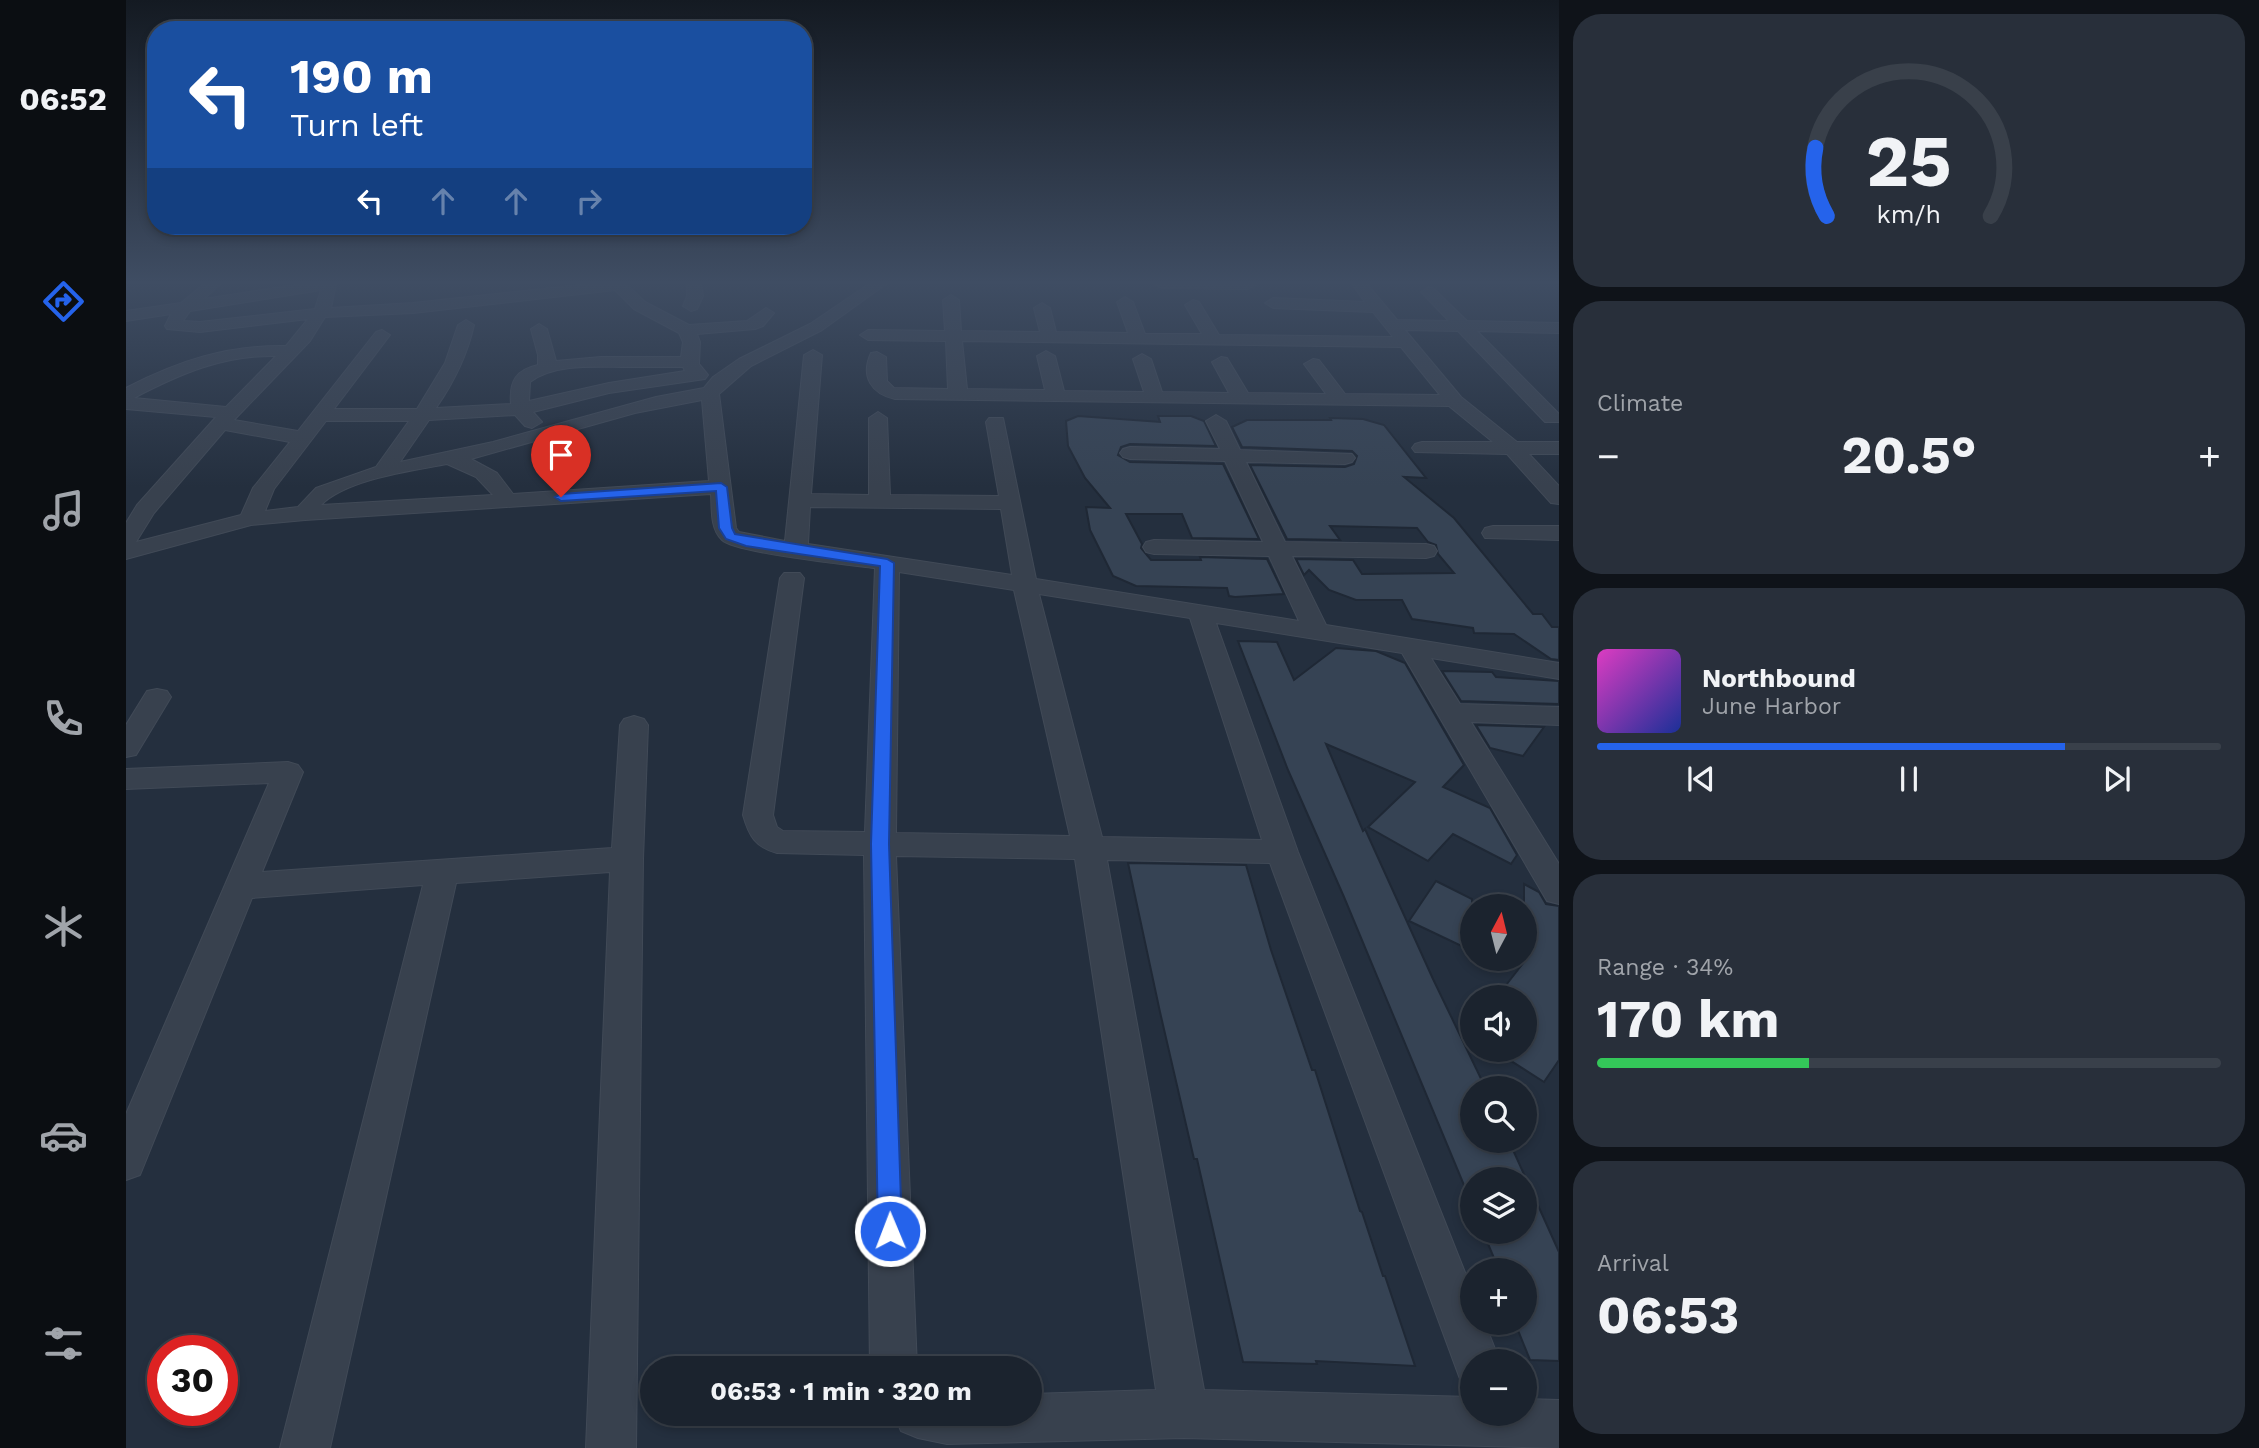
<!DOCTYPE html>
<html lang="en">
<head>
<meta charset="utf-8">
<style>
	:root { --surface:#1b232e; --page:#282f3a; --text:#f1f3f6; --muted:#a0a4aa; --line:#39404a; --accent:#2563eb }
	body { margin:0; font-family:"Work Sans",sans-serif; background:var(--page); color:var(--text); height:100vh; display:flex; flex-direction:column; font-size:26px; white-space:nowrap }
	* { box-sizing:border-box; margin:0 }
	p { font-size:23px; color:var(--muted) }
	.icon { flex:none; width:38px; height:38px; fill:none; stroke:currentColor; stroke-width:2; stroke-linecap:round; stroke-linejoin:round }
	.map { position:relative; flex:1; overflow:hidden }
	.side { display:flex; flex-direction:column; gap:14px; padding:14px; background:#0f1319; width:700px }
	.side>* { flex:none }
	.top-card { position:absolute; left:21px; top:21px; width:665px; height:214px; border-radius:28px; box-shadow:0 4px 10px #0003,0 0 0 2px var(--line); background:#1a4fa0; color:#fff; overflow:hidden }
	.needle { width:46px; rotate:7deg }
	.fabs { position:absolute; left:1334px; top:894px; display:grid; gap:14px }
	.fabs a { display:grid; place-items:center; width:77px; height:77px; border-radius:50%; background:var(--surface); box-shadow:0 4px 10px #0003,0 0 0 2px var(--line); font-size:35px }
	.speed { position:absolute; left:21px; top:1335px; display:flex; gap:14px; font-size:35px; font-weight:700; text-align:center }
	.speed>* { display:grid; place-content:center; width:91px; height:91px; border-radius:50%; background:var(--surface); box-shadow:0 4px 10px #0003,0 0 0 2px var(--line); line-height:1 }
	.speed .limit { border:10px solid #d22; background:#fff; color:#111 }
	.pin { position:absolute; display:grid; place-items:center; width:60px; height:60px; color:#fff; margin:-72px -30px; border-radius:50% 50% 50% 0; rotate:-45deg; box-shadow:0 0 7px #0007 }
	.pin .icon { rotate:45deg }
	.me { position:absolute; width:77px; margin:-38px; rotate:359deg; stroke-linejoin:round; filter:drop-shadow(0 0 5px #0008) }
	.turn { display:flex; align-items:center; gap:24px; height:147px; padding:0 28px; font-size:32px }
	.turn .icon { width:91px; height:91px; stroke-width:2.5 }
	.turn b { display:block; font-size:49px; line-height:60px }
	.lanes { display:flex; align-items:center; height:66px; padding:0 28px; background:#0003; justify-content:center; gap:35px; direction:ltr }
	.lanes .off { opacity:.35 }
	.big { font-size:52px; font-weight:700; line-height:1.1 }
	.side .tile { flex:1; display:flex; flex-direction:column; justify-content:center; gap:10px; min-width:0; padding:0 24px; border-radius:28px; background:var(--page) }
	.side .dial { align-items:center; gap:0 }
	.dial svg { height:182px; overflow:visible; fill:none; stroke:var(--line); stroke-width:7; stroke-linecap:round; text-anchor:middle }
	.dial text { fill:var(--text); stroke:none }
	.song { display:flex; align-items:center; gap:21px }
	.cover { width:84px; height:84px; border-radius:10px; background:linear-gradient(135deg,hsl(310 70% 55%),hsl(230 70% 35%)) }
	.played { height:7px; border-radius:4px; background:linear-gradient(90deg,var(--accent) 75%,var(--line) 75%) }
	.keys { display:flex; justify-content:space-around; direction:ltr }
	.heat { display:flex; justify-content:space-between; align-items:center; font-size:38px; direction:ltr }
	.charge { height:10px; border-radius:5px; background:linear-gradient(90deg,#34c759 34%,var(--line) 0) }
	.trip { position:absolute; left:514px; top:1356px; width:402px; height:70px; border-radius:35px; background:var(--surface); box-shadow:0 4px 10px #0003,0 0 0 2px var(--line); font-weight:700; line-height:70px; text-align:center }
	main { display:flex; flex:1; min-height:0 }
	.dock { display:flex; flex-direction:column; width:126px; justify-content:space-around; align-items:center; background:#0b0e12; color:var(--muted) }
	.dock .icon { width:49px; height:49px }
	.dock .current { color:var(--accent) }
	.dock b { font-size:32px; color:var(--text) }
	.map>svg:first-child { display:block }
	.building { fill:#364354; stroke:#1f2835; stroke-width:2 }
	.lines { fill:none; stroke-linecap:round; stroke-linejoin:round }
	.minor-casing { stroke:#414a57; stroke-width:2 }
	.minor { fill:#38414e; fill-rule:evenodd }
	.route { fill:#2563eb; stroke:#184099; stroke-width:2 }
</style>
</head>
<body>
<main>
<nav class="dock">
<b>06:52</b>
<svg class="icon current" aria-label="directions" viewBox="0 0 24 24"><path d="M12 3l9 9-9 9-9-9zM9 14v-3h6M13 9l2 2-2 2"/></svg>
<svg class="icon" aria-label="music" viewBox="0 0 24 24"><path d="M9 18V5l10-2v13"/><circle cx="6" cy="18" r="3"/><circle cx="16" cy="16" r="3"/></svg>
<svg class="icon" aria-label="phone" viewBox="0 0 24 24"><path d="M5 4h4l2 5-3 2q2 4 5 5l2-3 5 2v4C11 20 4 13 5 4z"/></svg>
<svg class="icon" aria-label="climate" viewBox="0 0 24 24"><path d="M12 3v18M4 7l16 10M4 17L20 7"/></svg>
<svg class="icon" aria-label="car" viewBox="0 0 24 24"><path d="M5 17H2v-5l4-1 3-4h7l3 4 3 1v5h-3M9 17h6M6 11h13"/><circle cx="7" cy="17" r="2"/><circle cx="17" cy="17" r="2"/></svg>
<svg class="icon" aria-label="filters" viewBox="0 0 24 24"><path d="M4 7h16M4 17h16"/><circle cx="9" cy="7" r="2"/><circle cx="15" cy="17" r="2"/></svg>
</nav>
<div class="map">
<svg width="1433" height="1448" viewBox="0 0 1433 1448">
	<rect width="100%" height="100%" fill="#242f3e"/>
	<!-- building -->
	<g class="building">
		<polygon points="952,416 1034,422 1032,416 1065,416 1078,421 1090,446 1004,444 995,447 992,455 1004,462 1097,464 1133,539 1066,538 1056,514 1000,514 1016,544 1015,548 1025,560 1075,560 1074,557 1141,559 1158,594 1109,597 1103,596 1101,588 1010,586 987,576 964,530 960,507 984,508 959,478 942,446 940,421"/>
		<polygon points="1204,418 1237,419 1258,425 1300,478 1278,477 1328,518 1407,614 1416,614 1426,627 1433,627 1433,660 1425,659 1388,634 1348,633 1347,628 1286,619 1276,600 1230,600 1203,590 1183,570 1178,575 1170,559 1227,560 1236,574 1328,573 1312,554 1310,545 1302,542 1291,528 1204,526 1214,540 1161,539 1124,465 1219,467 1228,464 1231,456 1226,451 1116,447 1106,427 1121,420 1205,420"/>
		<polygon points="1112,641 1151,642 1168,680 1210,648 1250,651 1279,663 1338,765 1317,787 1364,808 1391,855 1385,864 1327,834 1302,861 1242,827 1289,782 1200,744 1237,831 1239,829 1307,979 1359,1087 1346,1087 1346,1141 1383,1141 1433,1252 1433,1361 1404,1360 1389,1323 1398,1323 1398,1270 1373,1270 1357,1232 1398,1232 1398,1180 1346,1180 1345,1202 1218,897 1162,770"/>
		<polygon points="1316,671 1366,672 1370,677 1433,681 1433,704 1335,701"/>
		<polygon points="1350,725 1418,727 1397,756 1364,748"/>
		<polygon points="1002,863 1120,865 1145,950 1186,1070 1189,1070 1234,1211 1236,1212 1257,1276 1259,1276 1289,1366 1190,1361 1191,1364 1117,1362 1071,1159 1068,1159 1034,1012"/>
		<polygon points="1310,881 1346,899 1346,951 1283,921"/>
		<polygon points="1398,884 1413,892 1420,904 1433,906 1433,1060 1418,1082 1368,1050 1398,1050 1398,998 1370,998 1398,962"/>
	</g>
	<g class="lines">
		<!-- minor casing -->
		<g class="minor-casing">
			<g id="minor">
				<path d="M78,284h16l-16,15 98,-15h34l-5,24 82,-5 176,-19h37l19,18 44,23 58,-4 19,-13 8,5 -11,13 -8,3 -58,5 3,8 -1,22 9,11 -3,4 -96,14 -76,19 9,10 -10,6 -7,-2 -10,-11 -86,5 -29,42 93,-20 163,-45 48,-9 9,-11 26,-18 71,-35 59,-40h17l-64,46 -71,36 -32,28 17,134 3,4 46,9 19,-186 9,-5 9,5 -11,139 58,1v-77l9,-6 9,6 3,77 109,1 -13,-74 3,-4h14l33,161 263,42 -30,-65 -115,-2 -8,-2 -3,-5 3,-5 8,-2 109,2 -38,-81 -95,-2 -7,-2 -3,-4 3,-4 7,-2 90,2 -14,-28 10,-6 10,6 14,29 112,4 3,4 -3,4 -7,2 -99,-2 39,80 141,2 8,2 3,5 -3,5 -8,2 -134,-2 34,69 233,38v16l-128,-21 29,46 99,3v18l-88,-3 88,142v40l-12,-3 -145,-248 -186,-30 82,229 174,438v33h13l15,39h-28v21l-12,-4 -190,-516 -163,-3 97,530 268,7v17h52v-15l35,1v48l-375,-10 -237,6 -29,-6 -17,-7 -7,-17h137v-20l125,-4 -81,-531 -179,-3 21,512h-47l-6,-513 -87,-2c-22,-6 -28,-17 -34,-38l37,-237 4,-5h16l4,5 -31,237 4,12 6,4 82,1 10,-264c-25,-3 -140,-15 -153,-28 -12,-11 -10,-31 -11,-46l-406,26 -54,5 -125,34v-36l11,-18 79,-88 -90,-8v-21c52,-27 101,-43 160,-42l22,-27 -108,13 -33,-3 -2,-3 6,-12 -45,7v-10l55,-8zM195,290l-6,19 -115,13 -17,-1 7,-10zM489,290l19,19 45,24 4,9 -2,15h-80l-45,4 -9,-32 -8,-5 -8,5 7,26v10c-22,5 -29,16 -27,39l-75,4c18,-26 31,-52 38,-83l-8,-5 -8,5 -13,38 -28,46h-83l56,-74 -8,-5 -6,2 -78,99 -64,-11 76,-79 15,-24 88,-4zM150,356l-50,51 -92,-9c46,-24 89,-43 142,-42zM501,367h56l2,4 -76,12 -80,18 1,-19c25,-19 67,-15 97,-15zM576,400l7,81 -196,13 -16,-21 -26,-14 164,-46zM200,421h83l-33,46 -60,21 -18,19 -33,4 9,-22zM99,430l65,12 -37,46 -12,27 -105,27 18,-29zM321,464l29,13 17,18 -172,10c26,-26 90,-34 126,-41zM684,507l191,2 11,66 -204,-31zM773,572l115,18 56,246 -174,-3zM913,594l151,24 72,222 -160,-3z"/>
				<polygon points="561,284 575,284 577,296 571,309 565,311 557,306 561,296"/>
				<polygon points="1029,284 1129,284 1129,285 1122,289 1036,288"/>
				<path d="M1226,284h15l30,36 52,1 -28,-29 8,-5 5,2 33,32 92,2v10l-82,-2 82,83v8h-14l-87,-91 -53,-1 56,67 56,45h42v12h-30l30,32v18l-8,-1 -44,-49 -92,-2 -3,-4 3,-4 7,-2h71l-44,-36 -554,-7c-23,-5 -35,-22 -24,-46l6,-1 9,5 1,24 7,7 54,1 -2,-48 -78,-1 -8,-5 8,-5 77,1 -2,-31 8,-5 8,5 2,31 79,1 -6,-24 8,-5 8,5 6,24 72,1 -11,-31 8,-5 8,5 12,32h57l-17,-29 8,-5 6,2 20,33 174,2 -20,-25 -100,-4 -8,-5 8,-5 92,4zM836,341l439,6 39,48 -95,-1 -26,-34 -6,-1 -9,5 22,30 -78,-1 -21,-35 -6,-1 -9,5 17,31 -67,-1 -11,-33 -9,-5 -9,5 11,33 -80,-1 -9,-35 -9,-5 -9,5 8,34 -78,-1z"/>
				<polygon points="1367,526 1433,526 1433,540 1359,538 1356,533 1359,528"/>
				<polygon points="31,689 41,691 45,697 10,755 0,757 0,725 21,691"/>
				<polygon points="508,716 518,719 522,725 517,859 510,1448 460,1448 484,872 330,883 204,1448 154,1448 297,885 126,898 14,1175 0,1180 0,1114 143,783 0,789 0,769 162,762 172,765 177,772 136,872 486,848 494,725 498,719"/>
			</g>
		</g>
		<!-- minor -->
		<use href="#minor" class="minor"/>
	</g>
	<!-- sky -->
	<linearGradient id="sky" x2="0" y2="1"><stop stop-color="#141a22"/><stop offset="0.58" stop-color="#3f4d63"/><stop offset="1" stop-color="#3f4d63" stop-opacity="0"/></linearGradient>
	<rect width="1433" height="487" fill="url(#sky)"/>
	<!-- route -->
	<polygon class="route" points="595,483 601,487 606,528 609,534 761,559 768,563 763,844 776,1231 773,1239 764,1243 755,1239 752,1231 745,844 754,566 620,546 600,539 593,528 590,491 435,501 429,497 435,494"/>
</svg>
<div class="fabs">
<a><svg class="needle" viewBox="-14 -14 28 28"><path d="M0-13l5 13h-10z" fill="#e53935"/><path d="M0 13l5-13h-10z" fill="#a0a4aa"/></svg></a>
<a><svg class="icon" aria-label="sound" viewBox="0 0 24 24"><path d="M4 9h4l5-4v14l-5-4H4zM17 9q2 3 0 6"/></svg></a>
<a><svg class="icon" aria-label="search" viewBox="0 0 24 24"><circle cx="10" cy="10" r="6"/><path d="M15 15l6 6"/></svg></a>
<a><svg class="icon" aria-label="layers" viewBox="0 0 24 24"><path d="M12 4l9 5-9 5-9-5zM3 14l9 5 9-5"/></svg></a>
<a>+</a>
<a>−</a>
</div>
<div class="speed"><div class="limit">30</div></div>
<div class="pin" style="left:435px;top:497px;background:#d93025"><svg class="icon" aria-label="arrive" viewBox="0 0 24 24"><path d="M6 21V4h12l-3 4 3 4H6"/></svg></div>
<svg class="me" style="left:764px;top:1231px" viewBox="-20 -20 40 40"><circle r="17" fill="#2563eb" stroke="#fff" stroke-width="3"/><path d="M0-11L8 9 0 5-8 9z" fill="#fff"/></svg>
<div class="trip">06:53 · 1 min · 320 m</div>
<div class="top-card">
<div class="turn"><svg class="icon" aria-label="left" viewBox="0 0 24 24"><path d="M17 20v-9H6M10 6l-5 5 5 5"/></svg><div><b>190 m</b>Turn left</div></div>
<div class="lanes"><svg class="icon" aria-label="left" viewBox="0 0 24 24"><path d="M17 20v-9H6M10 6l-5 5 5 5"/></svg><svg class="icon off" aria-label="ahead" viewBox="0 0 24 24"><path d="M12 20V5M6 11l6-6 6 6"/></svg><svg class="icon off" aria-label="ahead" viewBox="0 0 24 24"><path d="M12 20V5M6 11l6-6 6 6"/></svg><svg class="icon off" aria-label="right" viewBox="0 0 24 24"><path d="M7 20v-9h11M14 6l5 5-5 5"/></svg></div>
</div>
</div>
<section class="side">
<div class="tile dial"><svg viewBox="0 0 100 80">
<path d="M14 69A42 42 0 1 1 86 69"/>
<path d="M14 69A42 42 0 0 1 9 39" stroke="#2563eb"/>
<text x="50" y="56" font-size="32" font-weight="700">25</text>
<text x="50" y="72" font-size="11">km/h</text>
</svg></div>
<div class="tile"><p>Climate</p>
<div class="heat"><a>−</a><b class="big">20.5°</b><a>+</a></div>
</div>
<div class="tile">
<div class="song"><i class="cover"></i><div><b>Northbound</b><p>June Harbor</p></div></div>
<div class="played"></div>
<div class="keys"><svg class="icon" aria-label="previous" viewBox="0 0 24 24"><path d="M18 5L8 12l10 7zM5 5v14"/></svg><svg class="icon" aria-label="pause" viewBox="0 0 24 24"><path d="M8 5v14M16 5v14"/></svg><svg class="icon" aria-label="next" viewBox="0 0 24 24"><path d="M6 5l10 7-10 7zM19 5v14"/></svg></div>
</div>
<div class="tile"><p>Range · 34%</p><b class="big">170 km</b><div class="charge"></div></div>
<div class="tile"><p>Arrival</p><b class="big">06:53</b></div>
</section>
</main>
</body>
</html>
